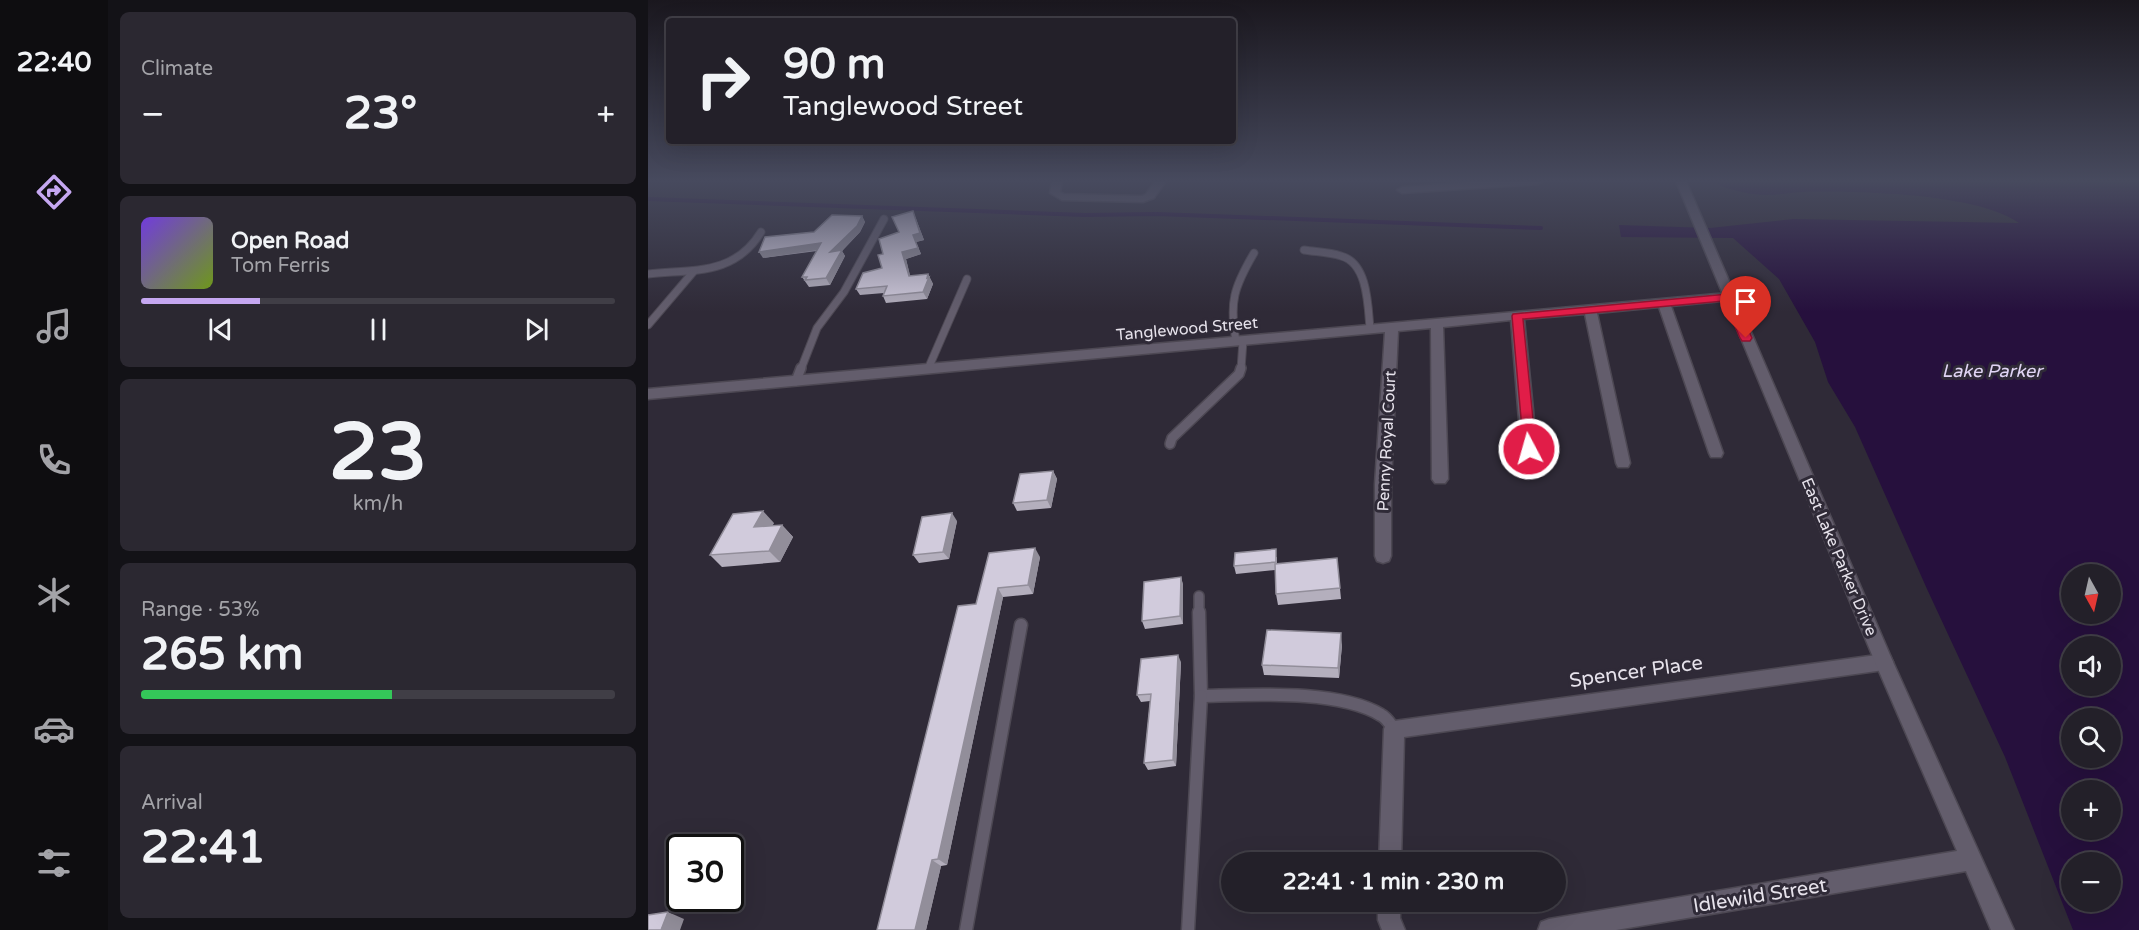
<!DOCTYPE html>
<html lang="en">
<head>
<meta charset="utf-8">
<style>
	:root { --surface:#232029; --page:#2b2831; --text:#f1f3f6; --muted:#a3a3a8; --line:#403e46; --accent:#c5a7f1 }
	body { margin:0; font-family:"Varela Round",sans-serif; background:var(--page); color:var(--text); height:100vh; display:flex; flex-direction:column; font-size:22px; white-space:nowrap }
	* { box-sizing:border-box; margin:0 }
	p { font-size:20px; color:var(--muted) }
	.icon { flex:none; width:33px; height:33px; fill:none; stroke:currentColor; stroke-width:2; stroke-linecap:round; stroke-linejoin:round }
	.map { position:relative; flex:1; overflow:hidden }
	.sheet { display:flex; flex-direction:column; gap:12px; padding:12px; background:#131217; width:540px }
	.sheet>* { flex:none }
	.hud { position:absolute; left:18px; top:18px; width:570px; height:126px; border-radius:6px; box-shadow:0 6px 24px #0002,0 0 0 2px var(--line); background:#232029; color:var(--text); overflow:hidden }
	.needle { width:39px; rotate:172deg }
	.tools { position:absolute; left:1413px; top:564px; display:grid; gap:12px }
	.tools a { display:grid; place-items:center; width:60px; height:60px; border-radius:50%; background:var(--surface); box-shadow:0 6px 24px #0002,0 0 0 2px var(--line); font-size:30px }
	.speed { position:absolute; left:18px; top:834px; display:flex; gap:12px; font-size:30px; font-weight:700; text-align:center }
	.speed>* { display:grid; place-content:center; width:78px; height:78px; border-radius:50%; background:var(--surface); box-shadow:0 6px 24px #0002,0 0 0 2px var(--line); line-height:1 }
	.speed .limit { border:3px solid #111; border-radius:9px; background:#fff; color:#111 }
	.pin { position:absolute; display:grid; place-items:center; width:51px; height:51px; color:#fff; margin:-62px -26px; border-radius:50% 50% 50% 0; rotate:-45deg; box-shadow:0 0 6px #0007 }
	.pin .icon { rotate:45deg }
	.me { position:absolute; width:66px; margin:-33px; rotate:354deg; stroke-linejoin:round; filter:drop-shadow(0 0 4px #0008) }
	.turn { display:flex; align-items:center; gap:21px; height:126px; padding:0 18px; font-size:27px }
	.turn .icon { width:78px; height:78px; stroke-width:2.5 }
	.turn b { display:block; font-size:42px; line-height:51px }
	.big { font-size:45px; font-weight:700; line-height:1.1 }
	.sheet .tile { flex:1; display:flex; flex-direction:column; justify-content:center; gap:9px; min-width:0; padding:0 21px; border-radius:9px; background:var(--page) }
	.sheet .dial { align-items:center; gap:0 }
	.dial b { font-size:78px; line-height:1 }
	.song { display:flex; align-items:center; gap:18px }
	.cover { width:72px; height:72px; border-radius:9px; background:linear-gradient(135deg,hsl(260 70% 55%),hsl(80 70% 35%)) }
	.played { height:6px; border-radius:3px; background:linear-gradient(90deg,var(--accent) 25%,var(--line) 25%) }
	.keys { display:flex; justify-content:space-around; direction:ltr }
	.heat { display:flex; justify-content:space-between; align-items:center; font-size:33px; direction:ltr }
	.charge { height:9px; border-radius:4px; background:linear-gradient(90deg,#34c759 53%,var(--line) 0) }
	.trip { position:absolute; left:573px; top:852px; width:345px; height:60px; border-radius:30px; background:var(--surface); box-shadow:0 6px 24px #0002,0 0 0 2px var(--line); font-weight:700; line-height:60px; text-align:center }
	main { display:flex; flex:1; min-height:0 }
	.dock { display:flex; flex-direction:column; width:108px; justify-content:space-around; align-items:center; background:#0e0d10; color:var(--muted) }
	.dock .icon { width:42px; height:42px }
	.dock .on { color:var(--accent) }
	.dock b { font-size:27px; color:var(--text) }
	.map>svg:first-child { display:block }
	.water { fill:#26103d; fill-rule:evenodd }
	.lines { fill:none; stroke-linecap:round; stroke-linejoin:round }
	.stream { stroke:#26103d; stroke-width:4 }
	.service-far2-casing { stroke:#4d4853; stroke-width:9 }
	.service-far1-casing { stroke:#4d4853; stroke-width:12 }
	.service-casing { stroke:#4d4853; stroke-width:15 }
	.minor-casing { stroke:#4d4853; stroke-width:3 }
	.tertiary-casing { stroke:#4d4853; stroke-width:3 }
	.service-far2 { stroke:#635d6c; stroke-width:7 }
	.service-far1 { stroke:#635d6c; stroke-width:9 }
	.service { stroke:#635d6c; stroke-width:12 }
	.minor { fill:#635d6c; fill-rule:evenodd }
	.tertiary { fill:#635d6c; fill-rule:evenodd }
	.wall { fill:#b4afbd }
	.shaded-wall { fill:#928e9a }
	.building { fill:#d1cbdc; stroke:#928e9a; stroke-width:1.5 }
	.route { fill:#e11d48; stroke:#92132f; stroke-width:1.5 }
	.labels { text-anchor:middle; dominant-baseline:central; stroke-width:6; stroke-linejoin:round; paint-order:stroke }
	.street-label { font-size:16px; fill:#e6e2eb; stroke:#2f2a37 }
	.water-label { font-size:18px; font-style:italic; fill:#e0d4f4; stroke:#2f2a37 }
	.near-street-label { font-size:20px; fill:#e6e2eb; stroke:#2f2a37 }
</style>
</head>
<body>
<main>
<nav class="dock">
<b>22:40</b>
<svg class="icon on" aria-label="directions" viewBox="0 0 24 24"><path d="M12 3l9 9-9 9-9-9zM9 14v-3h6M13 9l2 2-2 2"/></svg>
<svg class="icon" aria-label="music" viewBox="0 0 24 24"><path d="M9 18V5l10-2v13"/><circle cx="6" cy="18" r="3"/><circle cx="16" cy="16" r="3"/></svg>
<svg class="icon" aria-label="phone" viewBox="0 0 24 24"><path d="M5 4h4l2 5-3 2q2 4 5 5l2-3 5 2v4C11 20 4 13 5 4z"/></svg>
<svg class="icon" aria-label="climate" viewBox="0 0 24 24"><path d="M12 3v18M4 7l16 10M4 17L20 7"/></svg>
<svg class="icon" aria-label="car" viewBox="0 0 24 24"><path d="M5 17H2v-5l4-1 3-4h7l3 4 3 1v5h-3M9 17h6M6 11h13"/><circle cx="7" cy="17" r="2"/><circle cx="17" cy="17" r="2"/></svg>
<svg class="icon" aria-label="filters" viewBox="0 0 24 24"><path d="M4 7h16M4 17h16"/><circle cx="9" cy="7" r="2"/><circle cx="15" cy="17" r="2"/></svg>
</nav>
<section class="sheet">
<div class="tile"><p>Climate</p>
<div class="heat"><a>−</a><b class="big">23°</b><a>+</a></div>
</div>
<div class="tile">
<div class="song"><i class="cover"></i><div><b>Open Road</b><p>Tom Ferris</p></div></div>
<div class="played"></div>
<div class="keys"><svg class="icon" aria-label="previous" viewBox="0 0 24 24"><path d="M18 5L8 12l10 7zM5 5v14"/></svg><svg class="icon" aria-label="pause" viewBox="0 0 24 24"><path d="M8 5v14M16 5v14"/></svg><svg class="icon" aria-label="next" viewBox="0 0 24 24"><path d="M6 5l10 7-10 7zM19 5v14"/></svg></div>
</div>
<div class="tile dial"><b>23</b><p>km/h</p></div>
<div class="tile"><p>Range · 53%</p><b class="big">265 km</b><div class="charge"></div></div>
<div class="tile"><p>Arrival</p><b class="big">22:41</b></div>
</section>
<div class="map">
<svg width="1491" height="930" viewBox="0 0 1491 930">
	<rect width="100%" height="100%" fill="#2f2a37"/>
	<!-- water -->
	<path class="water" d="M1069,181h422v749h-66l-68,-173 -78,-168 -72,-162 -27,-45 -13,-40 -36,-63 -46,-41 -112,-1 -2,-12 91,3 83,-9 226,4c-42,-30 -161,-32 -215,-31 -12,0 -24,3 -36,3 -17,0 -34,-4 -49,-10zM1424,574h38v40h-38zM1424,646h38v40h-38zM1424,718h38v40h-38zM1424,790h38v40h-38zM1424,862h38v40h-38z"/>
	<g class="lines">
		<!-- stream -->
		<polyline class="stream" points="0,199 437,215 509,214 893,228"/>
		<!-- service-far2 casing -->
		<g class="service-far2-casing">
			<g id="service-far2">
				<path d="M656,250c12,2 25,2 37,6 27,7 27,50 29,73"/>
				<path d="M0,274c45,-5 86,2 113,-42"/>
				<polyline points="0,325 46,271"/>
				<path d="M588,341c-7,-39 -2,-54 18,-88"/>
				<polyline points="153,369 169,328 196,292 236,219"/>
				<polyline points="280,369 319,279"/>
				<polyline points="593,369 595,341"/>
			</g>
		</g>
		<!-- service-far1 casing -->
		<g class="service-far1-casing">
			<g id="service-far1">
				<polyline points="148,381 153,368"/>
				<polyline points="522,444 524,438 591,374 593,368"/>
				<polyline points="551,596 551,613"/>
			</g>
		</g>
		<!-- service casing -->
		<g class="service-casing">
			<g id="service">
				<path d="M551,612l2,84c50,-1 137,-7 180,19 6,3 9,9 13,14"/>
				<polyline points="318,930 373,625"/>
				<polyline points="540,930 553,696"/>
			</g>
		</g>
		<!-- minor casing -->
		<g class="minor-casing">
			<g id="minor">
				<polygon points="404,181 414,181 412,192 416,194 494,196 498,194 507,181 518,181 506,198 495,202 414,200 402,193"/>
				<polygon points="838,181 895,181 890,184 754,193 749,190 754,187"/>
				<polygon points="1080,293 1086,297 1084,300 1023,306 1075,453 1073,457 1063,457 1061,453 1011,307 949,313 982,463 980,467 970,467 968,463 937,314 876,319 891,471 888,475 878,475 875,471 863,320 795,327 800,479 797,483 787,483 784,479 783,328 750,331 743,484 743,556 741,561 735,563 729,561 727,556 727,484 737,332 0,399 0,389"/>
				<polygon points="1236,654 1242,656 1245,662 1242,668 1236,670 756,737 753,862 731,862 736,729 739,722"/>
				<polygon points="730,902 752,902 752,918 757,930 734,930 730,920"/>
			</g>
		</g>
		<!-- tertiary casing -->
		<g class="tertiary-casing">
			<polygon id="tertiary" points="1028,181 1038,181 1245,662 1366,930 1343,930 1318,871 968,930 890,930 893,922 901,919 1309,851 1227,662"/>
		</g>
		<!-- service-far2 -->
		<use href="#service-far2" class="service-far2"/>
		<!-- service-far1 -->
		<use href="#service-far1" class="service-far1"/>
		<!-- service -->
		<use href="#service" class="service"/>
		<!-- minor -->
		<use href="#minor" class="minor"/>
		<!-- tertiary -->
		<use href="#tertiary" class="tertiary"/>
	</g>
	<!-- wall -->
	<g class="wall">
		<polygon points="265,211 276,240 268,242 273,254 258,259 262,276 280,274 285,284 279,299 238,303 235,296 236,293 212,295 208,289 234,268 235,254"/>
		<polygon points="214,216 217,222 212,232 194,251 197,256 182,285 161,287 154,277 169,251 115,258"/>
		<polygon points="405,471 409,479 403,508 369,511 365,503"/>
		<polygon points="309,521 301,559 271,563 265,555"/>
		<polygon points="126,523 124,526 134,525 145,537 132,562 74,567 62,555"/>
		<polygon points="392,557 385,594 355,597 299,865 293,866 278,930 229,930 328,604"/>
		<polygon points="629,557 629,564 689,558 693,599 630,605 628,594 627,570 588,574 586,566"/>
		<polygon points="533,577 535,585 535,624 497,629 494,621"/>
		<polygon points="694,645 691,678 616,675 614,665"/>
		<polygon points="533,662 528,766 500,770 496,763 502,701 493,702 489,695"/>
	</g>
	<!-- shaded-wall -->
	<g class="shaded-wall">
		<polygon points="265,211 276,240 268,242 273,254 258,259 264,283 261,276 254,252"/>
		<polygon points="214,216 217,222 212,232 194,251 197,256 182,285 178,278 182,252"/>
		<polygon points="173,243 177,249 115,258 111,252"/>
		<polygon points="280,274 285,284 279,299 275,292"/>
		<polygon points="405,471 409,479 403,508 399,500"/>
		<polygon points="115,511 126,523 117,539 106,527"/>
		<polygon points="304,513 309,521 301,559 295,552"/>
		<polygon points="134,525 145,537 132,562 121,551"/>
		<polygon points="387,548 392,557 385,594 380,585"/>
		<polygon points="533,577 535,585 535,624 532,616"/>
		<polygon points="350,588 355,597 299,865 290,859"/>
		<polygon points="693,633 694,645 691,678 690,668"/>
		<polygon points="530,655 533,662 528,766 525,760"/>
		<polygon points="284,860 293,866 278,930 267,930"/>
		<polygon points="20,912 36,919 32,930 13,930"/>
	</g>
	<!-- building -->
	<g class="building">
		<polygon points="265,211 272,233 265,235 270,248 254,252 261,276 280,274 279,278 281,277 275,292 235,296 239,286 208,289 215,273 234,268 230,255 235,254 231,239 251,232 244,217"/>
		<polygon points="184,215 214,216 209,226 182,252 194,250 178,278 157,280 159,277 154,277 173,243 111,252 117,237 166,232"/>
		<polygon points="405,471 399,500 365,503 372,474"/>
		<polygon points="115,511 106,527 134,525 121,551 62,555 85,514"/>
		<polygon points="304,513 295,552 265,555 274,517"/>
		<polygon points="387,548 380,585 350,588 290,859 284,860 267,930 229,930 310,606 328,604 341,553"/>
		<polygon points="628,549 628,562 586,566 587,553"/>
		<polygon points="689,558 692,588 628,594 627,564"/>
		<polygon points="533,577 532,616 494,621 496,582"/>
		<polygon points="619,630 693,633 690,668 614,665"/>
		<polygon points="530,655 525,760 496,763 503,694 489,695 493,659"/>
		<polygon points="20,912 13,930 0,930 0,915"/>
	</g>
	<!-- sky -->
	<linearGradient id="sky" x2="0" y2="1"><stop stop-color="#1a171e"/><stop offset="0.58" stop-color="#474a5e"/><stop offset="1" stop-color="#474a5e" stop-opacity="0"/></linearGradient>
	<rect width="1491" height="312" fill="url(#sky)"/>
	<!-- route -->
	<polygon class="route" points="1080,294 1086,297 1104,338 1102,341 1094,341 1092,338 1076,301 875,319 888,449 886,452 876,452 864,316 865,314"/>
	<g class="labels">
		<!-- street labels -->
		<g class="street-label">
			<text transform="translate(539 329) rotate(-5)">Tanglewood Street</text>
			<text transform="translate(739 441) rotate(-87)">Penny Royal Court</text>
			<text transform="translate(1191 557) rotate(67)">East Lake Parker Drive</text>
		</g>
		<!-- water labels -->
		<g class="water-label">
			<text x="1344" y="371">Lake Parker</text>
		</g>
		<!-- near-street labels -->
		<g class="near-street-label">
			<text transform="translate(988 672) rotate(-8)">Spencer Place</text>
			<text transform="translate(1112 896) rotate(-9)">Idlewild Street</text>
		</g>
	</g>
</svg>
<div class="tools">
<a><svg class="needle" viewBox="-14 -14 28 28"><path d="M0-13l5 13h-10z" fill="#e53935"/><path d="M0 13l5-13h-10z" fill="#a3a3a8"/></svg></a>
<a><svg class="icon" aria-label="sound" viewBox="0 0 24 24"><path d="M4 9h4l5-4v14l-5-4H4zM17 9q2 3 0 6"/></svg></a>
<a><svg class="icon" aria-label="search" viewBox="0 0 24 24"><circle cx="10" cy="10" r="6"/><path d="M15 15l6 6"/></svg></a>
<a>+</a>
<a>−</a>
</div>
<div class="speed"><div class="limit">30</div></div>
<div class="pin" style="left:1098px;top:338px;background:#d93025"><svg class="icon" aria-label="arrive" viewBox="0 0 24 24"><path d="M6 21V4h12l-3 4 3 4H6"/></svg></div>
<svg class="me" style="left:881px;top:449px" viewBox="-20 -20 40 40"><circle r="17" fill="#e11d48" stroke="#fff" stroke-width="3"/><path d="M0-11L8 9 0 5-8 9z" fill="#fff"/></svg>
<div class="trip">22:41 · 1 min · 230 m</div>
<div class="hud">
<div class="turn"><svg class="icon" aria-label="right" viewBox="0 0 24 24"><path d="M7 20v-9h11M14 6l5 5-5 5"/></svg><div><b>90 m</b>Tanglewood Street</div></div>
</div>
</div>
</main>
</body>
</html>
